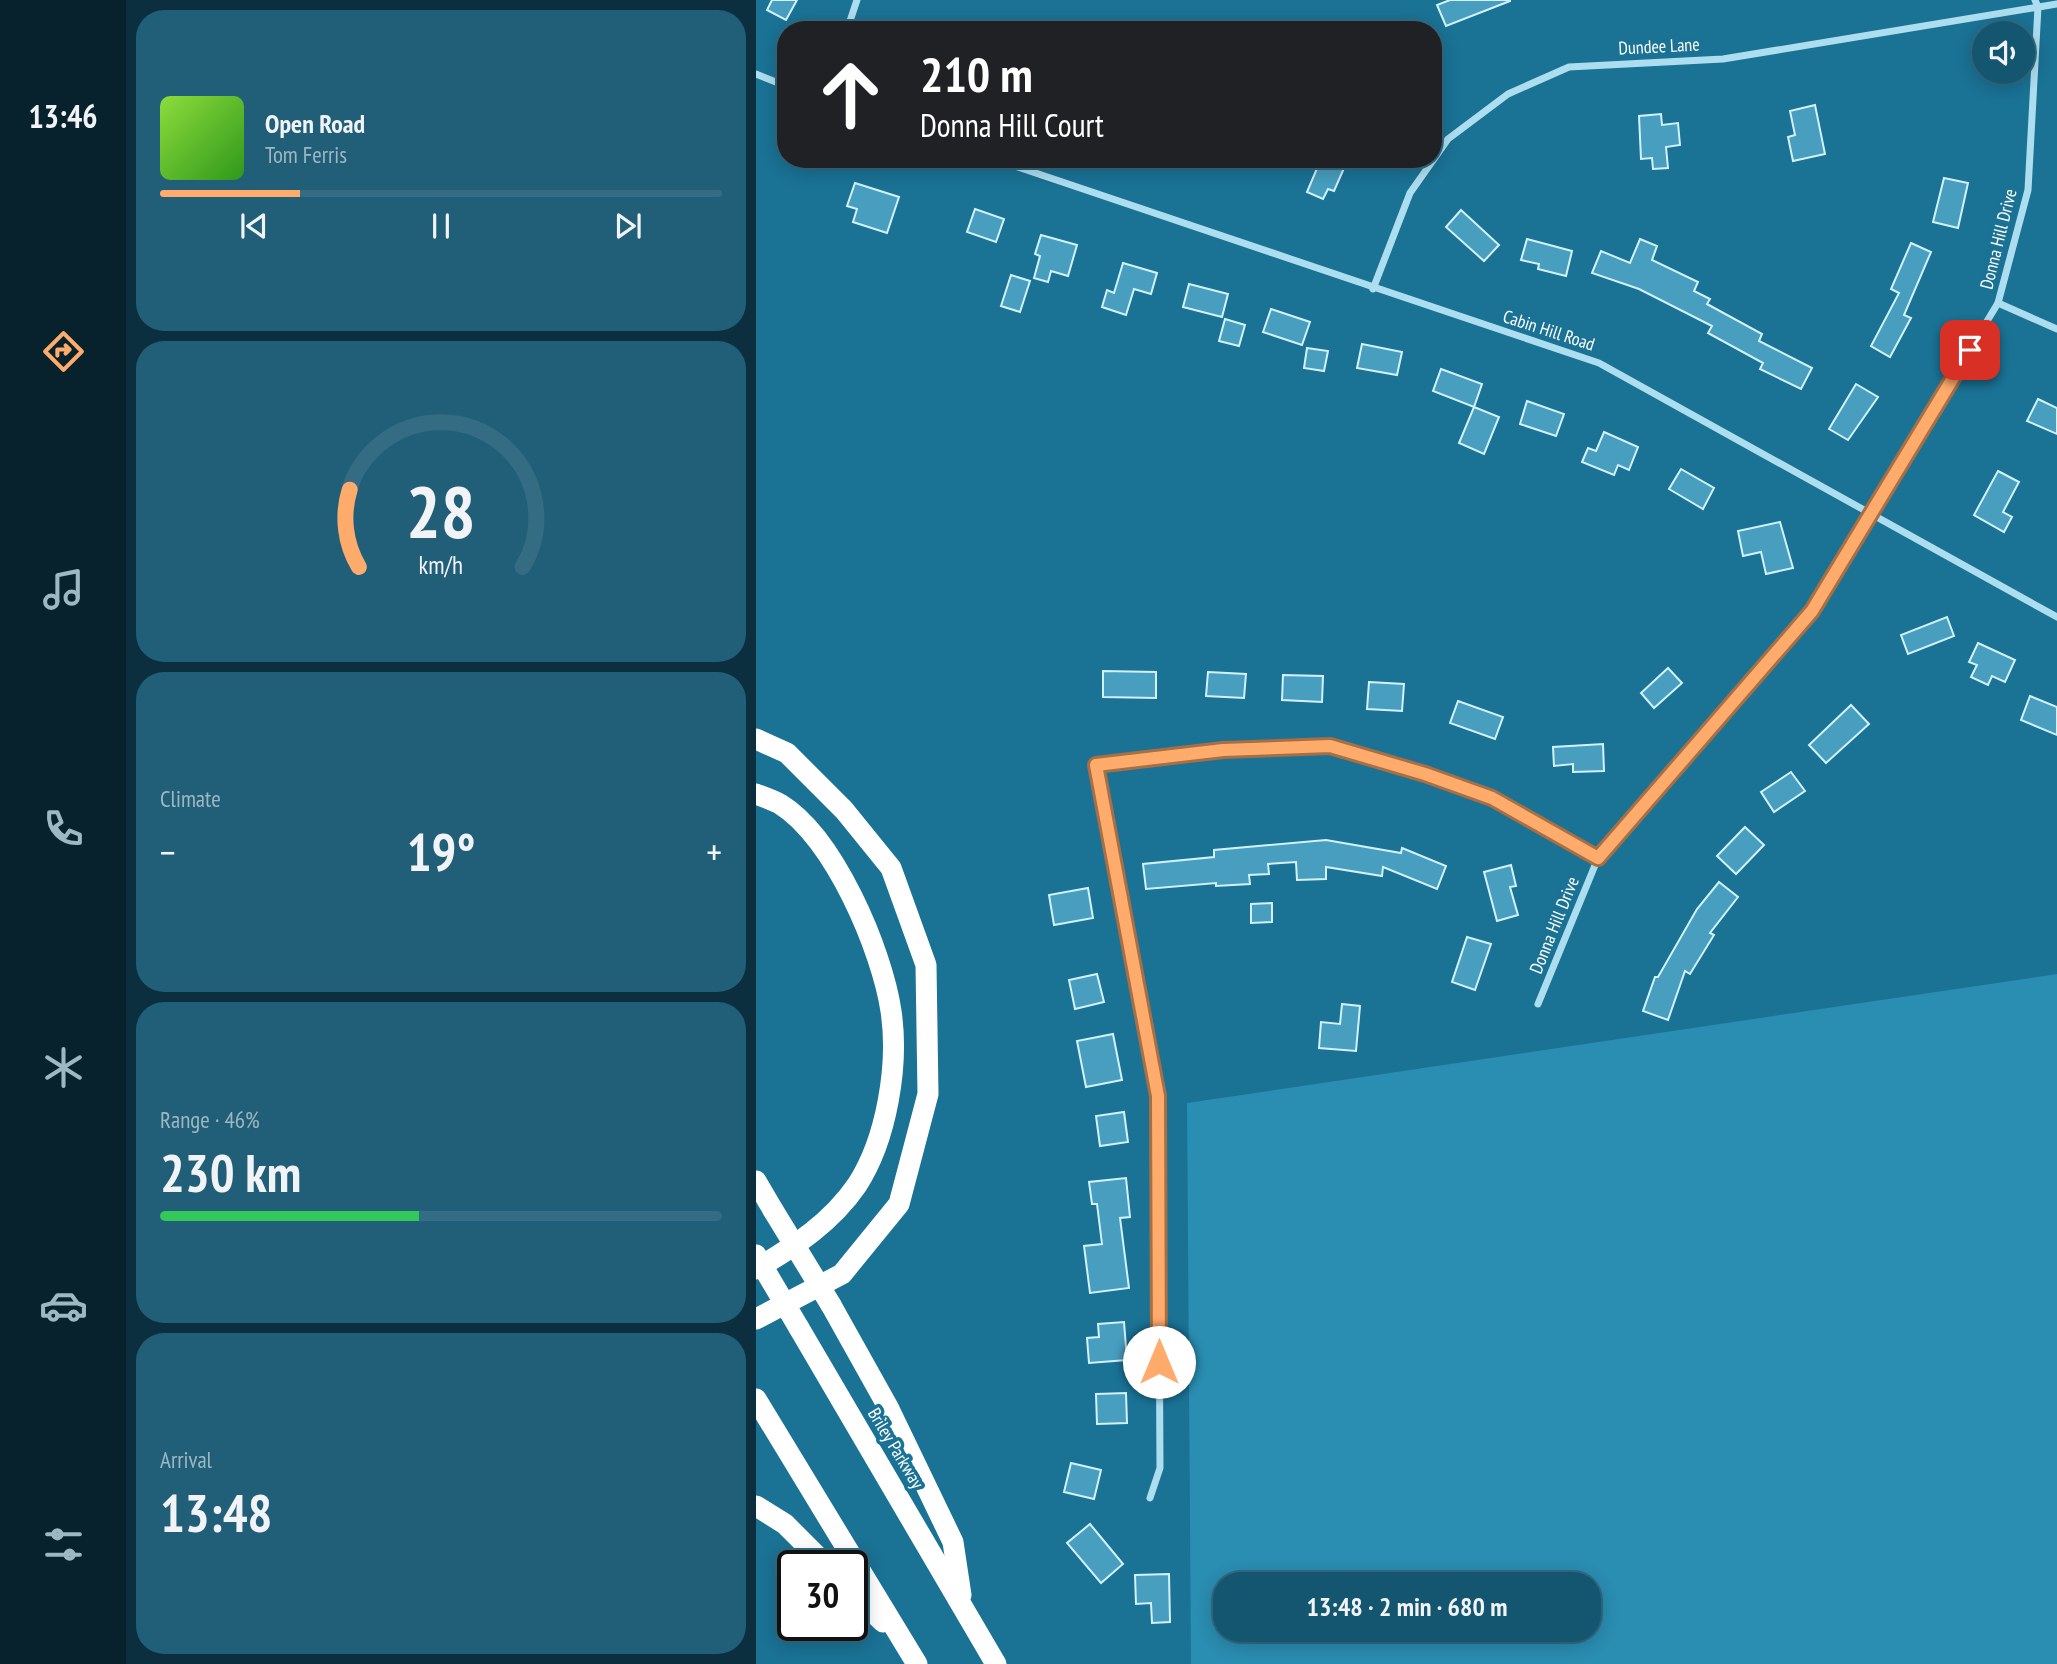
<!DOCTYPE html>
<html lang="en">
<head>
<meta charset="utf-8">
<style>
	:root { --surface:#145670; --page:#215f78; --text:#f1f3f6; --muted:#9db7c3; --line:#336c83; --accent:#ffab6b }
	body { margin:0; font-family:"PT Sans Narrow",sans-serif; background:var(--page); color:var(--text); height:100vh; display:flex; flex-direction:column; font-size:26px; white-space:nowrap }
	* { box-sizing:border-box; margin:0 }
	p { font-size:23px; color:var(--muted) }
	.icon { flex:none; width:38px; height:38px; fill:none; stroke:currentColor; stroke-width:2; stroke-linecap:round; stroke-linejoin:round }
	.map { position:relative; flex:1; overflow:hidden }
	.drawer { display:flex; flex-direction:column; gap:10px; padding:10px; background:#0b2f3e; width:630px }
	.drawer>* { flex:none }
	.banner { position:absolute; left:21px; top:21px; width:665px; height:147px; border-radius:28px; box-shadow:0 4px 18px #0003,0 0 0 2px var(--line); background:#202124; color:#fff; overflow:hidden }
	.buttons { position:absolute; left:1216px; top:21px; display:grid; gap:14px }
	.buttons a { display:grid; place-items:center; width:63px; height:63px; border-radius:50%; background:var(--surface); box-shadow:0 4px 18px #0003,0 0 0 2px var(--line); font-size:35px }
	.speed { position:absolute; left:21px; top:1550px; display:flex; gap:14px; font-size:35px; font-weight:700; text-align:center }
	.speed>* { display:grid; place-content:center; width:91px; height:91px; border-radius:50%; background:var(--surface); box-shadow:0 4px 18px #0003,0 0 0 2px var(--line); line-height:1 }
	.speed .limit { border:4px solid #111; border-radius:10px; background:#fff; color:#111 }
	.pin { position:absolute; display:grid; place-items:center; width:60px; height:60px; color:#fff; margin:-30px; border-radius:14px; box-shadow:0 4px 10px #0006 }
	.me { position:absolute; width:77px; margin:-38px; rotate:0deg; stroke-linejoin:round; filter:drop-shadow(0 0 5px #0008) }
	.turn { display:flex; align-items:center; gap:24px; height:147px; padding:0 28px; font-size:32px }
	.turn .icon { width:91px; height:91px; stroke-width:2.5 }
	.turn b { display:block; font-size:49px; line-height:60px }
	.big { font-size:52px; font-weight:800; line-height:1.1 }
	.drawer .card { flex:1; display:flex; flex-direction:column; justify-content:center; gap:10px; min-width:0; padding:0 24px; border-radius:28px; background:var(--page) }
	.drawer .dial { align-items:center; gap:0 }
	.dial svg { height:182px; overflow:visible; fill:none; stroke:var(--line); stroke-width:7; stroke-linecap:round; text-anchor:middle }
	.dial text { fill:var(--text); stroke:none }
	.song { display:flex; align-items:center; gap:21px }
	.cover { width:84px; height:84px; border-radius:10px; background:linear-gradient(135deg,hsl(90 70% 55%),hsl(110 70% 35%)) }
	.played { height:7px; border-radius:4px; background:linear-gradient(90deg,var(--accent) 25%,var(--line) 25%) }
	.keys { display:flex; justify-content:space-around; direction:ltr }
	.heat { display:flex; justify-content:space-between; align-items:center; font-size:38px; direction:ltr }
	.charge { height:10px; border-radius:5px; background:linear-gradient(90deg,#34c759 46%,var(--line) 0) }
	.trip { position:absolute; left:457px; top:1572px; width:388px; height:70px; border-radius:28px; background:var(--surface); box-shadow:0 4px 18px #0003,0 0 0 2px var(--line); font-weight:800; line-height:70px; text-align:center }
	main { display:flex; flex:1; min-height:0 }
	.menu { display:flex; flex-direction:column; width:126px; justify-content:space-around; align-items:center; background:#08222d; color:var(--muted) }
	.menu .icon { width:49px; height:49px }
	.menu .current { color:var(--accent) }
	.menu b { font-size:32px; color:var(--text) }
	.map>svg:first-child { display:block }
	.green { fill:#2a8db2; fill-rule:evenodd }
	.building { fill:#479ebe; stroke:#d3f1fb; stroke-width:2 }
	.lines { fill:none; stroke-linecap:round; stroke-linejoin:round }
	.street { stroke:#addef0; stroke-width:7 }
	.highway { stroke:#fff; stroke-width:21 }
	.highway-bridge { stroke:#fff; stroke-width:21 }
	.route-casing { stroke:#a66f46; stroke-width:18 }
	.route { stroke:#ffab6b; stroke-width:12 }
	.labels { text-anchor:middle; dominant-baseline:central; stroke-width:7; stroke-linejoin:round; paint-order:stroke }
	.street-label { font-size:18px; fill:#fff; stroke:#1a7295 }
</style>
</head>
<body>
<main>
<nav class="menu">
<b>13:46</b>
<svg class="icon current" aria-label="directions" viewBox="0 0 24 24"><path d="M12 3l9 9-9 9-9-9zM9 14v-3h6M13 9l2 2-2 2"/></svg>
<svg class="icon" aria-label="music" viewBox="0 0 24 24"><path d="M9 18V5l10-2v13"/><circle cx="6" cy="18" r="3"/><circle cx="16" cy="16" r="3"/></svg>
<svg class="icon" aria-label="phone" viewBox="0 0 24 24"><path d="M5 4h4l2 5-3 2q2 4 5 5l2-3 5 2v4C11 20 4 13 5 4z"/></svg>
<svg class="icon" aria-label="climate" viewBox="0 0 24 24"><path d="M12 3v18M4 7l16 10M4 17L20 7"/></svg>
<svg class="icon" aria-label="car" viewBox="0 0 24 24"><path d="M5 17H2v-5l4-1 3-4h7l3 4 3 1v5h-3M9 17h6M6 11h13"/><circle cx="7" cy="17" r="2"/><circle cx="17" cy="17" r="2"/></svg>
<svg class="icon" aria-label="filters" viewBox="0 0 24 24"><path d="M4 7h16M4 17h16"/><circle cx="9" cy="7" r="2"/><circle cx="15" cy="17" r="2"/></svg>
</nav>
<section class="drawer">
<div class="card">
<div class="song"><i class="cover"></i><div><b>Open Road</b><p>Tom Ferris</p></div></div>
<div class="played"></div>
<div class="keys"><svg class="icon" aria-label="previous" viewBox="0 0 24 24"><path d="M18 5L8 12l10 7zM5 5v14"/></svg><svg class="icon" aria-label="pause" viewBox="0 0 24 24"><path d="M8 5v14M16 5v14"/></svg><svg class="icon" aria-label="next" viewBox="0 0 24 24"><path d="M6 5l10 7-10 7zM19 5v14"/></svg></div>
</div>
<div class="card dial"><svg viewBox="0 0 100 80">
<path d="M14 69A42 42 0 1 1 86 69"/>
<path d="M14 69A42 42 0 0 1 10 35" stroke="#ffab6b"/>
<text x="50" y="56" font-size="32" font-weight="700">28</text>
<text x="50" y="72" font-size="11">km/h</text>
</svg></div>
<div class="card"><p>Climate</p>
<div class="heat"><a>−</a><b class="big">19°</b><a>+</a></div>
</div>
<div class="card"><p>Range · 46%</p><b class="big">230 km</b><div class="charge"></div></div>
<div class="card"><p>Arrival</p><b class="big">13:48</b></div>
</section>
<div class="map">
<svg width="1301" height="1664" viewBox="0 0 1301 1664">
	<rect width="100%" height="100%" fill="#1a7295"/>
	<!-- green -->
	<path class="green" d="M1301,974v690h-866l-4,-561zM469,1584h364v45h-364z"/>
	<!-- building -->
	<g class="building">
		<polygon points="16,0 41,0 30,20 11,10"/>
		<polygon points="694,0 754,0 754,1 690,26 681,5"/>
		<polygon points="1059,105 1069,154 1037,161 1032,137 1039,135 1034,111"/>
		<polygon points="905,114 906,125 922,123 924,145 910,147 912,168 897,169 896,158 885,159 883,116"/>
		<polygon points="565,159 592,159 578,191 572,189 567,199 551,192"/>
		<polygon points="1188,178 1212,183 1202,228 1177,222"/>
		<polygon points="99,183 143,197 131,233 97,222 101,209 91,206"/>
		<polygon points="219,209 248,219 240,242 211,232"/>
		<polygon points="705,210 743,245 728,261 690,227"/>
		<polygon points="285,235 321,245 312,276 295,271 292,282 278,278 284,256 279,254"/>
		<polygon points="771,239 816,251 810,276 782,269 783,264 765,260"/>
		<polygon points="884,239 901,246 896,260 942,282 938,291 954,299 951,304 1006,334 1003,341 1056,368 1045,389 1004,369 1007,363 952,333 956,326 883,289 836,273 845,251 874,263"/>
		<polygon points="1155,243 1175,252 1148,315 1155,318 1134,357 1115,346 1143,293 1135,289"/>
		<polygon points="367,263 401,273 395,294 378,289 370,315 346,307 351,290 358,293"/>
		<polygon points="255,275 274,281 264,312 245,306"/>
		<polygon points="433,284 472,294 466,317 427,307"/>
		<polygon points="515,309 554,322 546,345 507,332"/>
		<polygon points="469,319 489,325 483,346 463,341"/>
		<polygon points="606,344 646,352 641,375 601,368"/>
		<polygon points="551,348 572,351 568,371 548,368"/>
		<polygon points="685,369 726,384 718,407 677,391"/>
		<polygon points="1100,384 1122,397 1092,440 1073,429"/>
		<polygon points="1282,399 1301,408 1301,434 1271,421"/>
		<polygon points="771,401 808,414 800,436 764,424"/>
		<polygon points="718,407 743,417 728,454 703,443"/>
		<polygon points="848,432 882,447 873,470 862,465 858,475 826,462 832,448 840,451"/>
		<polygon points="925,469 958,488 947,509 913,489"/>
		<polygon points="1242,471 1263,482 1247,512 1256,517 1248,532 1218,515"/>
		<polygon points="1024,522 1037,568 1010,574 1005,552 987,556 982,531"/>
		<polygon points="1191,617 1198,636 1152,654 1145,635"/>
		<polygon points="1222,643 1259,660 1249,682 1236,676 1232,685 1215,677 1221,665 1213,662"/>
		<polygon points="912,668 926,683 898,708 885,693"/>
		<polygon points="347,671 400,672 400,698 347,697"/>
		<polygon points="452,672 490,674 488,698 450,696"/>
		<polygon points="527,675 567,676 566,702 526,700"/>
		<polygon points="613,682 648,684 646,711 611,709"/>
		<polygon points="1274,696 1301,707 1301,735 1265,720"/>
		<polygon points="702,701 747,717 739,739 694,723"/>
		<polygon points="1095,705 1113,724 1070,763 1053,745"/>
		<polygon points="847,744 848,771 817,772 817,764 798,766 797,747"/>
		<polygon points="1035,772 1049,791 1018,812 1005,792"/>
		<polygon points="989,827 1008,845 980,874 961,856"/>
		<polygon points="570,840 645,853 646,848 690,866 681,889 627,867 626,876 570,867 570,879 541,880 540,862 512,864 513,874 493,875 494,884 460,886 460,883 390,889 387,864 458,857 458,850"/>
		<polygon points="755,865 760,886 754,887 762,915 741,921 728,872"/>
		<polygon points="963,882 982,897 954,933 958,935 934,974 929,971 912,1020 887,1011 899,977 902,977 941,909"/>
		<polygon points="332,888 337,918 298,925 293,895"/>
		<polygon points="516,903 516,922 495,923 495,904"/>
		<polygon points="711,937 735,944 719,990 696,982"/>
		<polygon points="341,974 348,1002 319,1009 313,980"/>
		<polygon points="586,1004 604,1006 600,1051 563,1048 565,1022 584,1024"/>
		<polygon points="357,1034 366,1080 330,1087 321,1041"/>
		<polygon points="368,1112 372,1142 344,1146 340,1116"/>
		<polygon points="370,1178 374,1217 364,1218 373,1288 334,1293 328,1246 346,1244 341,1204 336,1204 333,1182"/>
		<polygon points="368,1322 371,1360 333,1363 331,1338 343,1337 342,1324"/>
		<polygon points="370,1393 371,1423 341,1424 340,1394"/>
		<polygon points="315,1463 345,1470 338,1499 308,1492"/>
		<polygon points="334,1524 367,1564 345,1583 311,1543"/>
		<polygon points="413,1574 414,1622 396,1623 395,1603 380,1604 379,1575"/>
	</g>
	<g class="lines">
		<!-- street -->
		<g class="street">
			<polyline points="91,30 101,0"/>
			<polyline points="0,74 30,86"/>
			<polyline points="238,159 843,363 1301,617"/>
			<polyline points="617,289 654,193 692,139 752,94 813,67 967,59 1301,4"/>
			<polyline points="1242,303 1301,329"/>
			<polyline points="782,1004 842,858"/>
			<polyline points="394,1498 404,1468 402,1096 340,765 467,750 574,746 669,774 736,798 842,858 1056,611 1242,303 1272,190 1282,7 1279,0"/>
		</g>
		<!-- highway -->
		<g class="highway">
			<polyline points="0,739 31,753 88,810 135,868 170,965 172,1094 143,1204 86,1274 0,1319"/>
			<path d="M0,794c8,3 17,6 24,10 54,33 102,146 111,207 8,53 -4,128 -34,174 -26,38 -62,61 -101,84"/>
			<polyline points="0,1181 17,1210"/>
			<polyline points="75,1305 132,1407 197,1542 205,1595"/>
			<polyline points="43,1328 240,1664"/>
			<polyline points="0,1399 161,1664"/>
			<polyline points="0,1506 29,1524 71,1566"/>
			<polyline points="96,1592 127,1622"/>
		</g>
		<!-- highway-bridge -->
		<g class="highway-bridge">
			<polyline points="17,1210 75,1305"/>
			<polyline points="0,1255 43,1328"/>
		</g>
	</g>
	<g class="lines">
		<!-- route casing -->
		<g class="route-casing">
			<polyline id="route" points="403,1362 402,1096 340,765 467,750 574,746 669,774 736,798 842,858 1056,611 1214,350"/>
		</g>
		<!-- route -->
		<use href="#route" class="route"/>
	</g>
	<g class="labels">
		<!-- street labels -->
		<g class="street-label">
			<text transform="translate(903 46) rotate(-3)">Dundee Lane</text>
			<text transform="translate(1242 239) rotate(-76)">Donna Hill Drive</text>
			<text transform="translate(793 330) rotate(18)">Cabin Hill Road</text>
			<text transform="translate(798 925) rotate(-68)">Donna Hill Drive</text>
			<text transform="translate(140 1448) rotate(59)">Briley Parkway</text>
		</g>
	</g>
</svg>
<div class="buttons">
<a><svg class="icon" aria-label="sound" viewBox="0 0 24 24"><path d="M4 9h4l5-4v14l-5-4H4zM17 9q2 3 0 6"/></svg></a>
</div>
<div class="speed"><div class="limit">30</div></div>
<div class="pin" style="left:1214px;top:350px;background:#d93025"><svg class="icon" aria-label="arrive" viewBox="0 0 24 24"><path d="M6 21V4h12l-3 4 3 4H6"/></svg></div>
<svg class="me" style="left:403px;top:1362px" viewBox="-20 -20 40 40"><circle r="19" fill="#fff"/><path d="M0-13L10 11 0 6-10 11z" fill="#ffab6b"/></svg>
<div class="trip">13:48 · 2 min · 680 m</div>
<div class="banner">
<div class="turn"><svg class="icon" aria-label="ahead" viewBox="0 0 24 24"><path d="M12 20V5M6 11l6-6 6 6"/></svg><div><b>210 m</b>Donna Hill Court</div></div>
</div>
</div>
</main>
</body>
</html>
